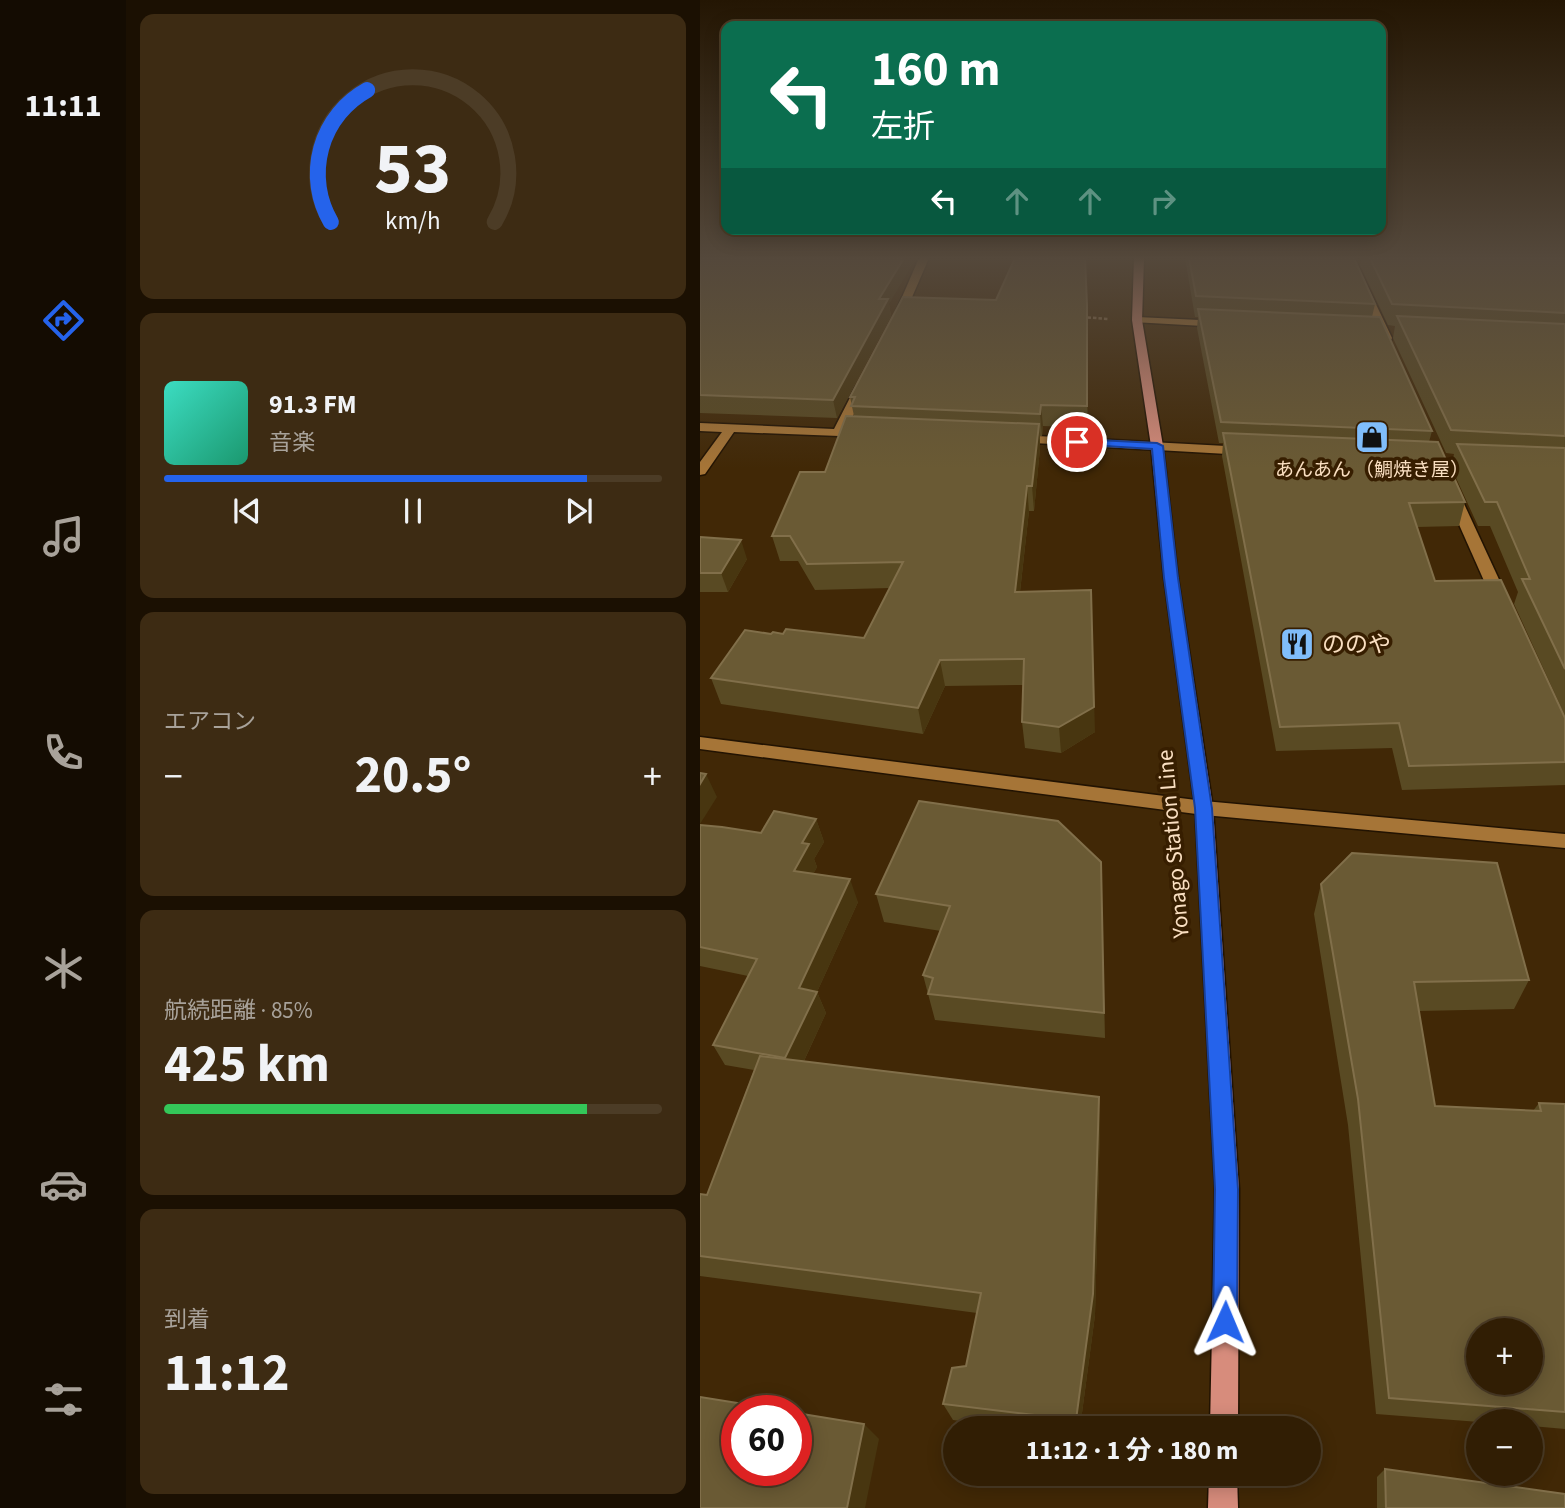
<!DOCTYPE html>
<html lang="ja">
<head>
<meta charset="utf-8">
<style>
	:root { --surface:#311e04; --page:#3d2b13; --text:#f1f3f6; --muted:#a8a29a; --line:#4c3c26; --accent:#2563eb }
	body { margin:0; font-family:"Source Sans 3","Noto Sans JP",sans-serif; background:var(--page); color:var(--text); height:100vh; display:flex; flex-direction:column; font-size:26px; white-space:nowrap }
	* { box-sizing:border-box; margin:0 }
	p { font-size:23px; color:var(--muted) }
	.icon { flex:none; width:38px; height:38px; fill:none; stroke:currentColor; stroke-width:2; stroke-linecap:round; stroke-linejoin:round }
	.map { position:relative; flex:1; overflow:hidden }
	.panel { display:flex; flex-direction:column; gap:14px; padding:14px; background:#1b1002; width:574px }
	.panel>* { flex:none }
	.guide { position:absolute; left:21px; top:21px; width:665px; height:214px; border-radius:14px; box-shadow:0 4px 18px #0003,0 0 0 2px var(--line); background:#0b6e4f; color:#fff; overflow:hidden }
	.buttons { position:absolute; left:766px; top:1318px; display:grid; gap:14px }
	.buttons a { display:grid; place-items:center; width:77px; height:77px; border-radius:50%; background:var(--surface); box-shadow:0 4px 18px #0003,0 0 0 2px var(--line); font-size:35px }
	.speed { position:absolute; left:21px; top:1395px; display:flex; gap:14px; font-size:35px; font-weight:700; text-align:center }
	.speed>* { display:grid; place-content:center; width:91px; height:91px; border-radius:50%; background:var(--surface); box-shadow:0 4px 18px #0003,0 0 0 2px var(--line); line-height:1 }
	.speed .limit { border:10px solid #d22; background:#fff; color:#111 }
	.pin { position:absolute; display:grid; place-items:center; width:60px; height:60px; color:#fff; margin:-30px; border:4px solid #fff; border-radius:50%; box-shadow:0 2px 7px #0007 }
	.me { position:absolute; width:77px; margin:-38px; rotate:1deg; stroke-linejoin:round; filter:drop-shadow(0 0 5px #0008) }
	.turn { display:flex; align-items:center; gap:24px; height:147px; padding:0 35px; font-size:32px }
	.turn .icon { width:91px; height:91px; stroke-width:2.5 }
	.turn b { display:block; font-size:49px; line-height:60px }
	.lanes { display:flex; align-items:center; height:66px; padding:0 35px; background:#0003; justify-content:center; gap:35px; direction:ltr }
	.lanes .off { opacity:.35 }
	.big { font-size:52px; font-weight:700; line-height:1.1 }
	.panel .tile { flex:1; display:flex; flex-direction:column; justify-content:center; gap:10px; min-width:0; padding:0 24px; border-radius:14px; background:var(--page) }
	.panel .dial { align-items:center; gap:0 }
	.dial svg { height:182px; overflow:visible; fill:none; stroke:var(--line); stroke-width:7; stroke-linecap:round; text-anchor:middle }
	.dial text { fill:var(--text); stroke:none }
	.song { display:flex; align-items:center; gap:21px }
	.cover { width:84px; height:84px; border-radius:10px; background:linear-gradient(135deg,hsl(170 70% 55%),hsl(160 70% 35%)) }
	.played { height:7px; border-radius:4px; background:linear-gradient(90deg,var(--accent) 85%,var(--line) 85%) }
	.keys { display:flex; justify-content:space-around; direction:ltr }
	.heat { display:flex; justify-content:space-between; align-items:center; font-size:38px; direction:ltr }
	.charge { height:10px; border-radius:5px; background:linear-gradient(90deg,#34c759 85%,var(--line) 0) }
	.trip { position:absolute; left:243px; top:1416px; width:378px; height:70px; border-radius:35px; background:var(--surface); box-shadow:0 4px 18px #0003,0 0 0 2px var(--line); font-weight:700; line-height:70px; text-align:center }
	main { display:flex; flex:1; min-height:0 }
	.tab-bar { display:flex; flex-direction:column; width:126px; justify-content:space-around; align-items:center; background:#140c02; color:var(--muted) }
	.tab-bar .icon { width:49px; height:49px }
	.tab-bar .active { color:var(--accent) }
	.tab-bar b { font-size:32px; color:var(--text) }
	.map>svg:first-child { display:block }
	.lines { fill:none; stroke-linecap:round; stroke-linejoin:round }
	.minor-casing { stroke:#221302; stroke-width:3 }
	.tertiary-casing { stroke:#221302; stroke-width:3 }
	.primary-casing { stroke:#221302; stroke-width:3 }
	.path { stroke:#917757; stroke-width:2.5; stroke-dasharray:3.5 2; stroke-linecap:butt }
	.minor { fill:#a67537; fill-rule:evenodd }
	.tertiary { fill:#a67537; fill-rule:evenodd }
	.primary { fill:#d78c7c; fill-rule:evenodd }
	.wall { fill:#594a23 }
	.shaded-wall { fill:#483610 }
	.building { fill:#6a5a34; stroke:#816f4a; stroke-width:2; fill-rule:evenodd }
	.route { fill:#2563eb; stroke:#184099; stroke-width:2 }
	.labels { text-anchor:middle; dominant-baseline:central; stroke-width:7; stroke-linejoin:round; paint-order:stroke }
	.far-poi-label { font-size:19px; fill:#fadfc1; stroke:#371e00 }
	.poi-label { font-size:23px; fill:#fadfc1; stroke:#371e00; text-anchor:start }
	.street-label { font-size:23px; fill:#fadfc1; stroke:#371e00 }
</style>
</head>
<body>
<main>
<nav class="tab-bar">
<b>11:11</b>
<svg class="icon active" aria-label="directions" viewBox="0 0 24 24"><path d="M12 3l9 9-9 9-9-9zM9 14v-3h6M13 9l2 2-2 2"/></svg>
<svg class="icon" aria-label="music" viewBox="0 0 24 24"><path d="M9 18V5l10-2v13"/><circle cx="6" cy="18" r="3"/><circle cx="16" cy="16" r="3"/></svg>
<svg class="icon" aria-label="phone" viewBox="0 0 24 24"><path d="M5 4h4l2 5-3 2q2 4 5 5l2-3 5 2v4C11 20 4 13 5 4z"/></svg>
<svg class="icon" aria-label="climate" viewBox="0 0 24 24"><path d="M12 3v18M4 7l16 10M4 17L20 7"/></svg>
<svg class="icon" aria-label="car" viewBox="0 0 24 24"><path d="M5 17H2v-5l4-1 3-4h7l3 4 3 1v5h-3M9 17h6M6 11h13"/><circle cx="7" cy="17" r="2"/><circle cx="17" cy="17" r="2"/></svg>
<svg class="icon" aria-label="filters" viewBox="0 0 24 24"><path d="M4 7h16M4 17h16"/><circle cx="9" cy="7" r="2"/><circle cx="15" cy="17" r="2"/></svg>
</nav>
<section class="panel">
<div class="tile dial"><svg viewBox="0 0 100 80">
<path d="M14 69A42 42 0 1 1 86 69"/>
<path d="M14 69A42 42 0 0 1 30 11" stroke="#2563eb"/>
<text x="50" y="56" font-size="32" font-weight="700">53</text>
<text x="50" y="72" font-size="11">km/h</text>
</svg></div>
<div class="tile">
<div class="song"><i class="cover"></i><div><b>91.3 FM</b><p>音楽</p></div></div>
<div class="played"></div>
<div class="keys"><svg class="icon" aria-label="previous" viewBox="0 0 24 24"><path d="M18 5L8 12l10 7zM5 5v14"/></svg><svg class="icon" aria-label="pause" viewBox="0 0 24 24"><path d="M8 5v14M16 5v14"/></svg><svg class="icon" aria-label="next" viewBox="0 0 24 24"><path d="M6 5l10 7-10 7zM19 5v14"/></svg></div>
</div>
<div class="tile"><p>エアコン</p>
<div class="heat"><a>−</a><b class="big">20.5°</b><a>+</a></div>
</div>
<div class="tile"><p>航続距離 · 85%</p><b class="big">425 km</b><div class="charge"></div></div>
<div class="tile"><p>到着</p><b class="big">11:12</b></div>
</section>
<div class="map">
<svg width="865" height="1508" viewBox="0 0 865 1508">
	<rect width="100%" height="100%" fill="#412806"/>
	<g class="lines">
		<!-- minor casing -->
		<g class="minor-casing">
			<g id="minor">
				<polygon points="219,258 229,258 203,318 194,320 193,318"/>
				<polygon points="644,258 654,258 692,338 691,340 682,338"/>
				<polygon points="437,317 521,321 526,324 521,327 433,322 433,318"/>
				<polygon points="162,383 168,386 146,430 165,431 165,437 34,432 5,474 0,475 0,462 22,432 0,431 0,423 134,429 156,386"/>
				<polygon points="318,435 545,447 551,451 545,455 314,442 312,439"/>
				<polygon points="752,489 759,493 809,601 806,604 796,604 793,601 745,493"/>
			</g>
		</g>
		<!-- tertiary casing -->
		<g class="tertiary-casing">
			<polygon id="tertiary" points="0,737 504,801 865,834 865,848 504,815 0,749"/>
		</g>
		<!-- primary casing -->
		<g class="primary-casing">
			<g id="primary">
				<polygon points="434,258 444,258 442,320 463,446 478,578 513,808 539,1189 538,1428 510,1428 515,1189 495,808 464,578 451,446 432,320"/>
				<polygon points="509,1474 537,1474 538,1508 508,1508"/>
			</g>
		</g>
		<!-- path -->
		<polyline class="path" points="382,317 408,319"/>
		<!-- minor -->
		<use href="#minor" class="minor"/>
		<!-- tertiary -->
		<use href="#tertiary" class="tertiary"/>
		<!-- primary -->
		<use href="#primary" class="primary"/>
	</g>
	<!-- wall -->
	<g class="wall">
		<polygon points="0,258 189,304 191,316 137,418 0,413"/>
		<polygon points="485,258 654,258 675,304 672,317 732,431 729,442 765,502 759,526 717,527 735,581 865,718 865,785 702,790 692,748 576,751 522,456 523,443 519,443 497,328 498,317 495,317"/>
		<polygon points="661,258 865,258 865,716 814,604 818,592 790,526 778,526 751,467 754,454 746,453 693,338 695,326 688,325 660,265"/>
		<polygon points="388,325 388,428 343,426 342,436 340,436 340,448 334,511 329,511 320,592 395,732 361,753 325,748 322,722 323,685 245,686 223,734 21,704 11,678 71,634 83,634 164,638 190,588 115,590 98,561 80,561 72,536 125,472 154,416 150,397"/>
		<polygon points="0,537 47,559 28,592 0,592"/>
		<polygon points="116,819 124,842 114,859 117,867 113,874 158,902 117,992 126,1013 104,1061 400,1125 395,1315 380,1428 314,1428 253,1420 243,1404 266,1366 277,1313 0,1276 0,1194 7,1195 54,1070 25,1065 13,1045 48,976 0,966 0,825 61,833"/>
		<polygon points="401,862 405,1038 235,1020 223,975 241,931 184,922 176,894"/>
		<polygon points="621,884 829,980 814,1009 718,1011 735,1106 833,1111 839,1103 865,1104 865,1429 831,1426 831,1421 779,1421 779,1422 676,1414 648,1125 614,914"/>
		<polygon points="685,1469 865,1508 677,1508 677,1477"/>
	</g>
	<!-- shaded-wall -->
	<g class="shaded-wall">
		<polygon points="204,258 216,258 189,304 191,316 137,418 133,400 179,299"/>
		<polygon points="387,305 388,325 388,428 387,406"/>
		<polygon points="341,405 343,426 342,436 340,414"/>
		<polygon points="339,424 340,448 334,511 332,486"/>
		<polygon points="327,486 329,511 317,618 315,592"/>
		<polygon points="41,540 47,559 28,592 21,573"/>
		<polygon points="391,590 395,732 361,753 359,727"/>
		<polygon points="240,660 245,686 223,734 218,708"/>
		<polygon points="6,774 17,797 0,824 0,784"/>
		<polygon points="116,819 124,842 114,859 117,867 103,894 94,871 102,843"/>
		<polygon points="150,879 158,902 117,992 126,1013 96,1078 85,1058 99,988"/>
		<polygon points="399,1097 400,1125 395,1315 380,1428 377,1428 376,1420"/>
		<polygon points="164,1424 179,1439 165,1508 147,1508"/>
	</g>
	<!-- building -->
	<g class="building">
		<polygon points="0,258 204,258 179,299 188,299 133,400 0,395"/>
		<polygon points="315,258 385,258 387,305 387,406 341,405 340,414 151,406 155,397 150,397 203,297 296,300"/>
		<polygon points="489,258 654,258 675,304 496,296"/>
		<polygon points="670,258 865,258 865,313 692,304"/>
		<polygon points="498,309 680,317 732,431 521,422"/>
		<polygon points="697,316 865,324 865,436 751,430"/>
		<polygon points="146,416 339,424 332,486 327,486 315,592 391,590 394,707 359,727 322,722 324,659 240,660 218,708 11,678 45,630 71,634 73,632 83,634 86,629 164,638 203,562 107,564 90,536 72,536 100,472 125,472"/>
		<polygon points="523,433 738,442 765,502 709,503 735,581 801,580 865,718 865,762 709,766 699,723 580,727"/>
		<polygon points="757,444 865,448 865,669 822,579 830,579 797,502 785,502"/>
		<polygon points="0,537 41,540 21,573 0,573"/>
		<polygon points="0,773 6,774 0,784"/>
		<polygon points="219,801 358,821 401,862 404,1013 228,994 233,978 223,975 250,906 176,894"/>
		<polygon points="74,811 116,819 102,843 109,844 94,871 150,879 99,988 117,992 85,1058 13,1045 57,959 0,947 0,825 22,827 61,833"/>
		<path d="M652,853l145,10 32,117 -115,2 21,124 106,5 -2,-8 26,1v308l-176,-14 -31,-299 -37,-215zM779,1330h52v52h-52z"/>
		<polygon points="60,1056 399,1097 393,1294 376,1420 243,1404 252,1368 266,1366 281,1293 0,1256 0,1194 7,1195"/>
		<polygon points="0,1397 82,1410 37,1410 37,1470 96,1470 96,1413 164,1424 147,1508 0,1508"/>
		<polygon points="685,1469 865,1494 865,1508 686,1508"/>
	</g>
	<!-- sky -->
	<linearGradient id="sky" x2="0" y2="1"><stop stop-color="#241603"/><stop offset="0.55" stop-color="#54483b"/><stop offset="1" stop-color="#54483b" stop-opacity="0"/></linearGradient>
	<rect width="865" height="469" fill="url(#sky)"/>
	<!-- route -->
	<polygon class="route" points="377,439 457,443 463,446 478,578 512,808 538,1189 537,1322 534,1330 525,1334 516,1330 513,1322 515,1189 495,808 464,578 452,449 373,444 373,440"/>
	<!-- icons -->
	<defs>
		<g id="shop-square" transform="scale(1.75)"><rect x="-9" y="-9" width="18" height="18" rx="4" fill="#80bdfa" stroke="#371e00"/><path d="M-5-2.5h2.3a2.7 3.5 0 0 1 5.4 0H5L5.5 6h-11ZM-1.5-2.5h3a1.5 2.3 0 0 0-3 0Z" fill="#111"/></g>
		<g id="restaurant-square" transform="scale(1.75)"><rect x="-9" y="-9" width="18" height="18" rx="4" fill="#80bdfa" stroke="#371e00"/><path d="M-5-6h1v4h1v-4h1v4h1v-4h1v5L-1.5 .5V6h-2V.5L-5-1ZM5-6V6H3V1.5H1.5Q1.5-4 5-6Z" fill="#111"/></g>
	</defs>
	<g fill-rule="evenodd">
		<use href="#shop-square" x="672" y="437"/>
		<use href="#restaurant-square" x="597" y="644"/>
	</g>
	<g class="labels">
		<!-- far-poi labels -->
		<g class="far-poi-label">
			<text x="672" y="470">あんあん （鯛焼き屋）</text>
		</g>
		<!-- poi labels -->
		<g class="poi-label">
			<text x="622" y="644">ののや</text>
		</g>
		<!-- street labels -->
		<g class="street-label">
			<text transform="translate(473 844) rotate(-95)">Yonago Station Line</text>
		</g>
	</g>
</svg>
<div class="buttons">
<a>+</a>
<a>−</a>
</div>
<div class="speed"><div class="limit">60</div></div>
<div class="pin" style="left:377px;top:442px;background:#d93025"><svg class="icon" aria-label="arrive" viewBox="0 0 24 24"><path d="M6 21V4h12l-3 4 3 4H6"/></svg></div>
<svg class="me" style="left:525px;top:1322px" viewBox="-20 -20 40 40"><path d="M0-17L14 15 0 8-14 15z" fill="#2563eb" stroke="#fff" stroke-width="4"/></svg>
<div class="trip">11:12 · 1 分 · 180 m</div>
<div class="guide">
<div class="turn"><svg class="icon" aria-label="left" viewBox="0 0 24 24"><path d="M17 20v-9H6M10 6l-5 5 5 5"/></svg><div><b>160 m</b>左折</div></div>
<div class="lanes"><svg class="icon" aria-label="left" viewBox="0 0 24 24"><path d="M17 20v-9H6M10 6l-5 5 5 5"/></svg><svg class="icon off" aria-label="ahead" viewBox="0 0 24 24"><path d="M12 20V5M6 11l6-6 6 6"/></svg><svg class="icon off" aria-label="ahead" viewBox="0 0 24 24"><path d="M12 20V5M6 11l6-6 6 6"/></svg><svg class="icon off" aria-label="right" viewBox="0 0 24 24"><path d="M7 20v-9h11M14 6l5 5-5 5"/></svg></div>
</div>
</div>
</main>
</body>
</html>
